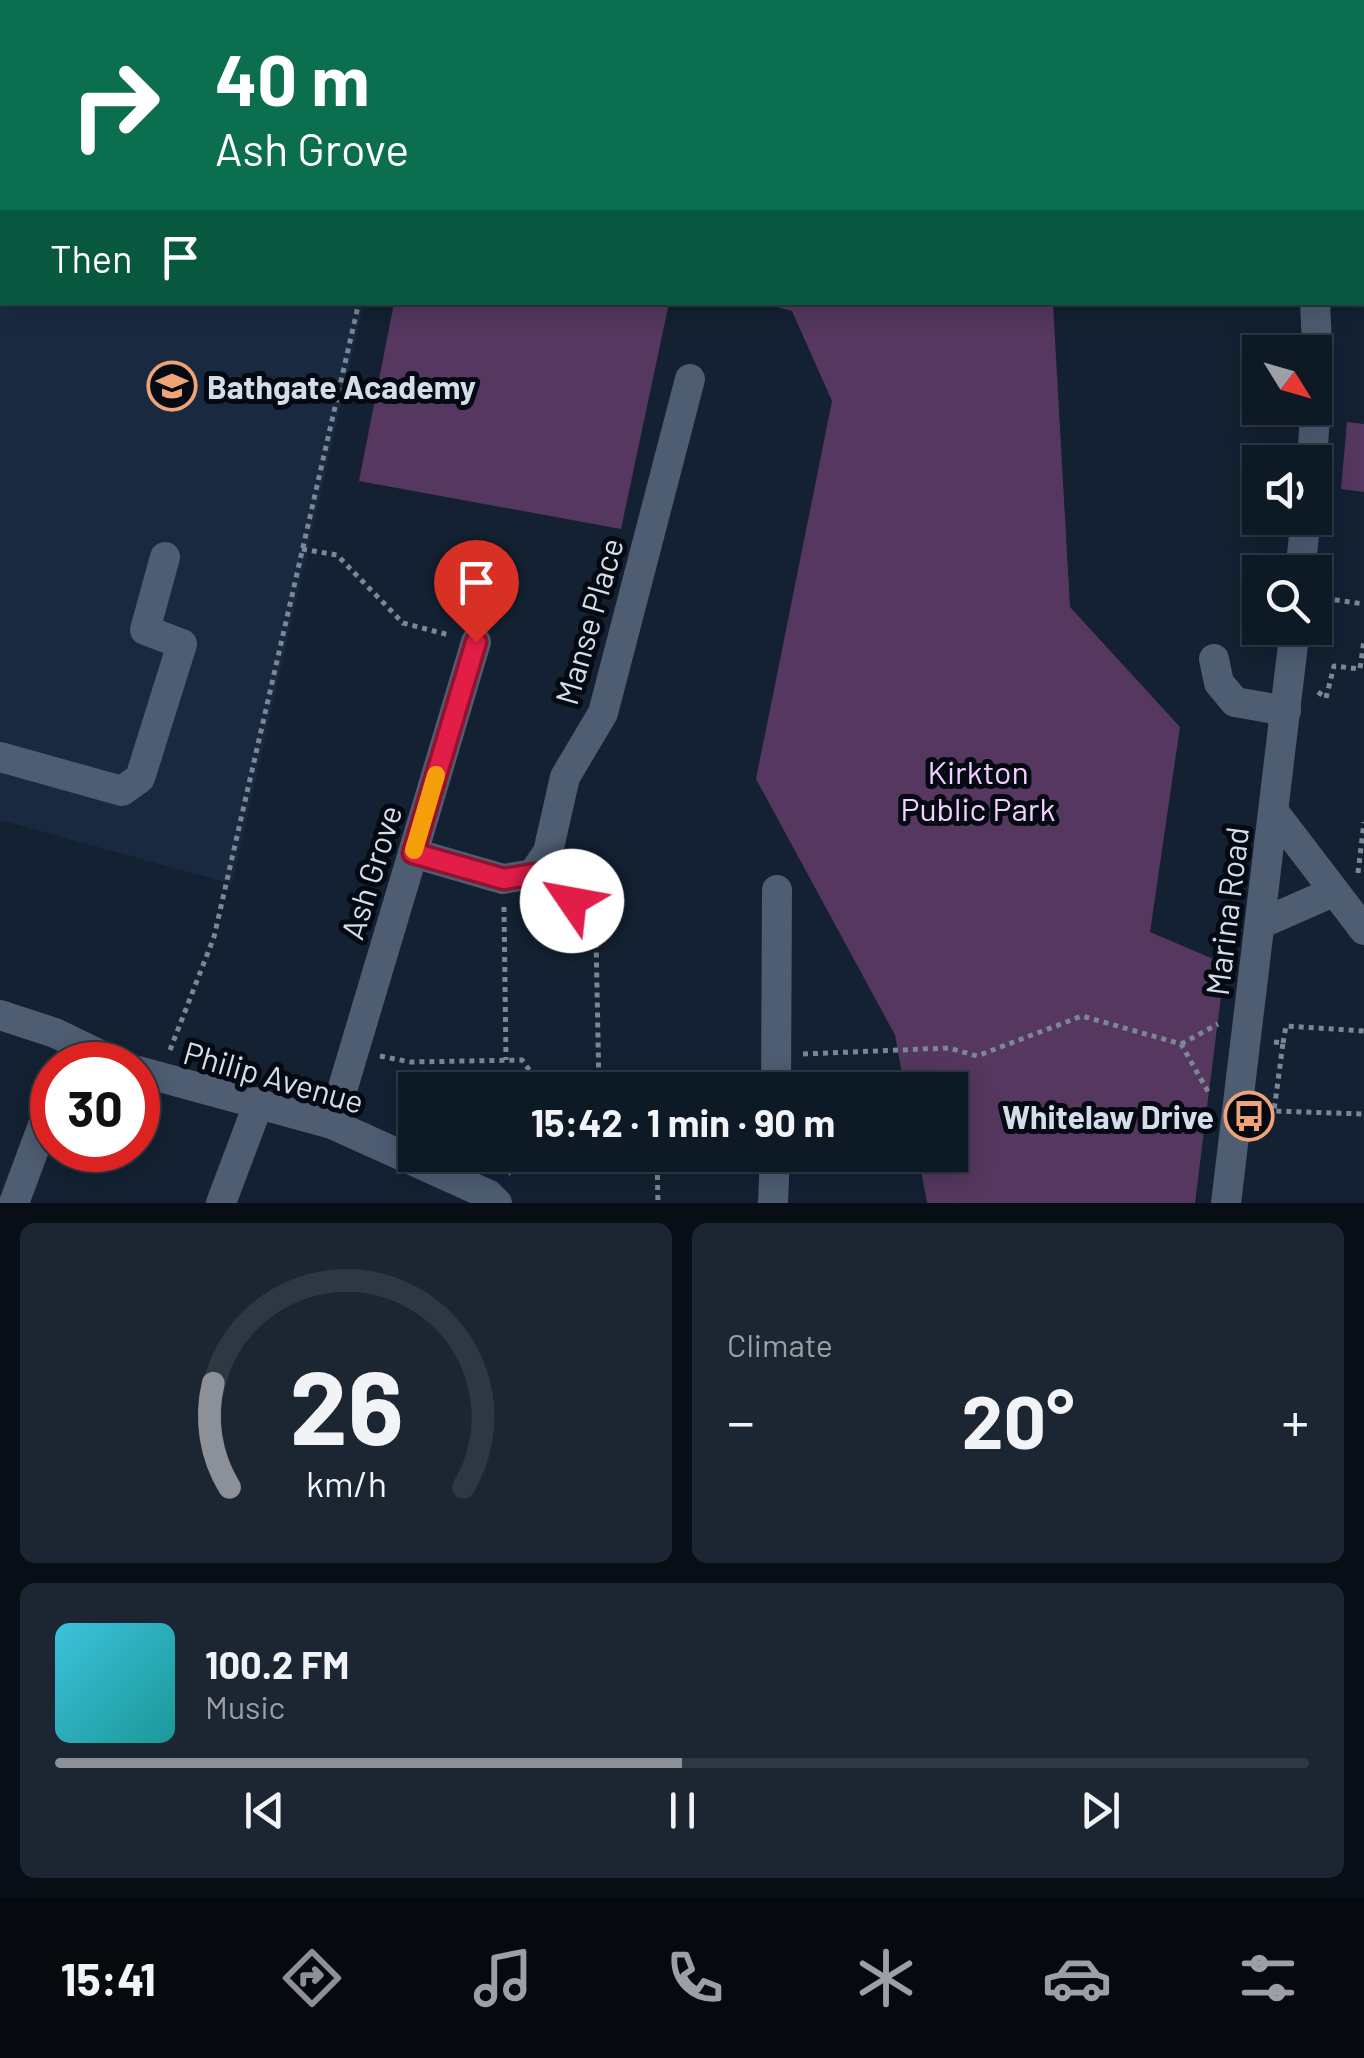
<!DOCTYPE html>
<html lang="en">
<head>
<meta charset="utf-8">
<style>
	:root { --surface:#0e1926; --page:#1c2632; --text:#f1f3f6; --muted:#9ba0a7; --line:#2e3843; --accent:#8c9099 }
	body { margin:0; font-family:Barlow,sans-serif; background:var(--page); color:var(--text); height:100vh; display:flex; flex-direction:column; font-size:38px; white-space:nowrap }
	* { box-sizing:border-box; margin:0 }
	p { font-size:32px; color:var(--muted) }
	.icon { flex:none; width:55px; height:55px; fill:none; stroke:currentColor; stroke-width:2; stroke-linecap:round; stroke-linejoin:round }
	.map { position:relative; height:1203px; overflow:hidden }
	.panel { display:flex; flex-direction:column; gap:20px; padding:20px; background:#080e15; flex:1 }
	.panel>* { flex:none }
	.top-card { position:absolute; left:0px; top:0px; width:1365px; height:305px; box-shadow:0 5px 25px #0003,0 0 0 2px var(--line); background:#0b6e4f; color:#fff; overflow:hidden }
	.needle { width:65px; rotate:127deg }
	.tools { position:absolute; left:1242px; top:335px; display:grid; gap:20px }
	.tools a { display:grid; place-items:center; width:90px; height:90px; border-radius:0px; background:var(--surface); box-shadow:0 5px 25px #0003,0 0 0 2px var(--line); font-size:50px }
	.speed { position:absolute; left:30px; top:1042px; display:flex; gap:20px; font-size:50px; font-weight:700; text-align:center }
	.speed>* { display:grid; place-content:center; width:130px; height:130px; border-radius:50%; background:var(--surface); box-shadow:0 5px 25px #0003,0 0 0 2px var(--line); line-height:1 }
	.speed .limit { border:15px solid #d22; background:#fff; color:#111 }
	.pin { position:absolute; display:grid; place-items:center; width:85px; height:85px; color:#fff; margin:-102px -42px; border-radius:50% 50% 50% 0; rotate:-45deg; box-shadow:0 0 10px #0007 }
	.pin .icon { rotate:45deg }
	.me { position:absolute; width:110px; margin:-55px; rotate:303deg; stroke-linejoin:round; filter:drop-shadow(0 0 8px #0008) }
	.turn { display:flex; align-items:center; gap:35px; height:210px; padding:0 50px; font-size:45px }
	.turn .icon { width:130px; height:130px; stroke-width:2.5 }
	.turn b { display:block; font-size:70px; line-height:85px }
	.then { display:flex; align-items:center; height:95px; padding:0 50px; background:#0003; gap:20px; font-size:38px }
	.big { font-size:75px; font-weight:700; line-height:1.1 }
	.panel .card { flex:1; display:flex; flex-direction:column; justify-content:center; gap:15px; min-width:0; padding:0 35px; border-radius:15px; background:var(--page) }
	.panel .dial { align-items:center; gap:0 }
	.dial svg { height:260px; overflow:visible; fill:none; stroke:var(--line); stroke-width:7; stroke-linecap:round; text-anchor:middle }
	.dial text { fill:var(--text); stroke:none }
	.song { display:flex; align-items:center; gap:30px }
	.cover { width:120px; height:120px; border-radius:15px; background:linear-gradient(135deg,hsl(190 70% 55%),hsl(180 70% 35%)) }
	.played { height:10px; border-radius:5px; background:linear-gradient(90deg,var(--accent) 50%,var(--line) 50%) }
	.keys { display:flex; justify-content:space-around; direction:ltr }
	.heat { display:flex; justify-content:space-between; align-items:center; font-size:55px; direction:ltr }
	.panel .tiles { flex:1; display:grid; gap:20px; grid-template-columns:1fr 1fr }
	.card:last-child { grid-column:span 2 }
	.trip { position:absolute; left:398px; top:1072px; width:570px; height:100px; border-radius:0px; background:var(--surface); box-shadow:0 5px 25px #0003,0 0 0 2px var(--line); font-weight:700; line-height:100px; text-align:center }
	.tabs { display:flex; height:160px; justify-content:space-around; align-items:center; background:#060a0f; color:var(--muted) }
	.tabs .icon { width:70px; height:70px }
	.tabs .current { color:var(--accent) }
	.tabs b { font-size:45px; color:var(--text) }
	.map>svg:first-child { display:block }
	.built { fill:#192a40 }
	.green { fill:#55375f }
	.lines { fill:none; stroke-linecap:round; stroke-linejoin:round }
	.path { stroke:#7b8795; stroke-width:5; stroke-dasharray:5 5; stroke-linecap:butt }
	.minor { stroke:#4e5d72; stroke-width:30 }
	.route-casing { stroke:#92132f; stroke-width:25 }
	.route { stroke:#e11d48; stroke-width:18 }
	.slow { stroke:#f59e0b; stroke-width:18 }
	.labels { text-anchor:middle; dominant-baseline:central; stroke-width:10; stroke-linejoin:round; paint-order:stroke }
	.poi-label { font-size:32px; font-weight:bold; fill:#d4dde9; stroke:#050a12; text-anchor:start }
	.street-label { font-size:32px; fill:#d4dde9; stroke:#050a12 }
	.park-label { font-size:32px; fill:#f3d0ff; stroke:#050a12 }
</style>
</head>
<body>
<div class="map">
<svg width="1364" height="1203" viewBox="0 0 1364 1203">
	<rect width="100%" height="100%" fill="#132132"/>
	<!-- built -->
	<polygon class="built" points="0,41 2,302 364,303 232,884 0,820"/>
	<!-- green -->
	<g class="green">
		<polygon points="0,0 819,0 820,2 2,2 2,42"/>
		<polygon points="394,303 669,303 621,529 359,481"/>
		<polygon points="762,303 1053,303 1070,607 1180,727 1150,932 1225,964 1195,1203 927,1203 918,1155 950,1155 950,1090 905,1090 895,1035 756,779 832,401 792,311"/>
		<polygon points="1347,422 1364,424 1364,492 1341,489"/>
	</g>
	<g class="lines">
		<!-- path -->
		<g class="path">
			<polyline points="143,0 145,2"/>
			<polyline points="346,0 347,2"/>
			<polyline points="536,2 537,0"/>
			<polyline points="302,549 337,555 403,623 449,635"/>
			<polyline points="1315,597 1364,604"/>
			<polyline points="1318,692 1326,698 1334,666 1360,669 1364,640"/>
			<polyline points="1358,873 1364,822"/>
			<polyline points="504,907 506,1060"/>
			<polyline points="588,925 596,937 599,1090"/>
			<polyline points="1274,1042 1283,1043 1274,1111 1364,1114"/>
			<polyline points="1283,1043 1286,1026 1364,1031"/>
			<polyline points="1181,1044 1218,1024"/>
			<polyline points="170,1050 214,937 359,302"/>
			<polyline points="803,1054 949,1048 977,1056 1082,1016 1181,1044 1210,1095"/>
			<polyline points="380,1056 410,1062 522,1060 535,1078 535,1090"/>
			<polyline points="657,1155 658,1203"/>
			<polyline points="508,1174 524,1155"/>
		</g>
		<!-- minor -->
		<g class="minor">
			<polyline points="848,0 850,2"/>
			<polyline points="1114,0 1115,2"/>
			<polyline points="1362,91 1364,90"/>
			<polyline points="1312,462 1318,366 1315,302"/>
			<polyline points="1300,572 1306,518"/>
			<polyline points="1214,659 1219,683 1235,702 1286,711"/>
			<polyline points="0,757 122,791 140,778 182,644 145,630 165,557"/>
			<polyline points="1274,812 1364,930"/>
			<polyline points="413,853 503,879 533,874 548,852 565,777 603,713 690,379"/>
			<polyline points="533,874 572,901"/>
			<polyline points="1260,924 1333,892"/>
			<polyline points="0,1015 55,1033 121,1065"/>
			<polyline points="138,1071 332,1124 489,1195 497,1203"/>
			<polyline points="776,1090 777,890"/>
			<polyline points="332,1124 476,642"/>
			<polyline points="14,1203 52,1101"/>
			<polyline points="221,1203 259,1102"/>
			<polyline points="773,1203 775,1155"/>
			<polyline points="1226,1203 1295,628"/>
		</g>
	</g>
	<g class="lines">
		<!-- route casing -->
		<g class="route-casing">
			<polyline id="route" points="476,642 413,853 504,879 534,874 572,901"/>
		</g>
		<!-- route -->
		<use href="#route" class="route"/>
		<!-- slow -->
		<polyline class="slow" points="414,850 436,775"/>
	</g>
	<!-- icons -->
	<defs>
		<g id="school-ring" transform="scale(2.5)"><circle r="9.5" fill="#050a12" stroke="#efa377" stroke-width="1.5"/><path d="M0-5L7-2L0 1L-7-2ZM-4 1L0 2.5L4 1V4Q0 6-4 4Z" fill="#efa377"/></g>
		<g id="bus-ring" transform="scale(2.5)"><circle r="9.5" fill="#050a12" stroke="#efa377" stroke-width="1.5"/><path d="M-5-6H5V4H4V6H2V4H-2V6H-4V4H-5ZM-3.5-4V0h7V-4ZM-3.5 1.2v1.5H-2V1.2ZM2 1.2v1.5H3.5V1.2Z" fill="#efa377"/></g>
	</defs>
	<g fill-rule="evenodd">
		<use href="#school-ring" x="172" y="386"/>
		<use href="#bus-ring" x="1249" y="1116"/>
	</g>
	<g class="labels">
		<!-- poi labels -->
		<g class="poi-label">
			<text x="207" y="386">Bathgate Academy</text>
			<text x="1214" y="1116" text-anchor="end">Whitelaw Drive</text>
		</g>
		<!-- street labels -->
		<g class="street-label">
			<text transform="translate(588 621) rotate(-74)">Manse Place</text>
			<text transform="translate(370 872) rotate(-73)">Ash Grove</text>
			<text transform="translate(1226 911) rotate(-83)">Marina Road</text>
			<text transform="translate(274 1076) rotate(16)">Philip Avenue</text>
		</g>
		<!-- park labels -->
		<g class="park-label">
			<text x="978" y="771">Kirkton<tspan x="978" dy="37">Public Park</tspan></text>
		</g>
	</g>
</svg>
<div class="tools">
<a><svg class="needle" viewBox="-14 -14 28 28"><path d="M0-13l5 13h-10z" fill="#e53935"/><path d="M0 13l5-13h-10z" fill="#9ba0a7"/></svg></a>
<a><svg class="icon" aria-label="sound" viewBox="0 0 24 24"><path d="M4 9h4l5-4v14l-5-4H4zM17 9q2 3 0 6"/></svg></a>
<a><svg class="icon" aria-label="search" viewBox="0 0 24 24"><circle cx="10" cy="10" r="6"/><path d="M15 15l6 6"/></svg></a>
</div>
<div class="speed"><div class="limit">30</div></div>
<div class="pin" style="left:476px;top:642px;background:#d93025"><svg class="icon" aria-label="arrive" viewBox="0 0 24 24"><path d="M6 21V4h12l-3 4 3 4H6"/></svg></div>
<svg class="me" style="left:572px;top:901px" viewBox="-20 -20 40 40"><circle r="19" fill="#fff"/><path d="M0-13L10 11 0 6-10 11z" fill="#e11d48"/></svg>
<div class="trip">15:42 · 1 min · 90 m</div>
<div class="top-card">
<div class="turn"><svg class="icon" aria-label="right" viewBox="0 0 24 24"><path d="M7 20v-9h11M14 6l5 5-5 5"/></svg><div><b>40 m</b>Ash Grove</div></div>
<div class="then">Then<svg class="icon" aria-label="arrive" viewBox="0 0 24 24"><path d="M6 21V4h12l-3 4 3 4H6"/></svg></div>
</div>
</div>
<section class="panel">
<div class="tiles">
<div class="card dial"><svg viewBox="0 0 100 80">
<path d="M14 69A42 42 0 1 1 86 69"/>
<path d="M14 69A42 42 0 0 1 9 37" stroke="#8c9099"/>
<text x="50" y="56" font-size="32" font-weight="700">26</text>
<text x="50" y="72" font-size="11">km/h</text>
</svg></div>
<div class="card"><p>Climate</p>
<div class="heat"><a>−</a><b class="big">20°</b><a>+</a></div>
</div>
<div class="card">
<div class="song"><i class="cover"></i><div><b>100.2 FM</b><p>Music</p></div></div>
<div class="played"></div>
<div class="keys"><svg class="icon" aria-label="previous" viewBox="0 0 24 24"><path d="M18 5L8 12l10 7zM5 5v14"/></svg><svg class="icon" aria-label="pause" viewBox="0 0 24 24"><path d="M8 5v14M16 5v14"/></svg><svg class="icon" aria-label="next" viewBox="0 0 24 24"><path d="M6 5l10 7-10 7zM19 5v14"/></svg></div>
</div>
</div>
</section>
<nav class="tabs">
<b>15:41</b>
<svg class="icon current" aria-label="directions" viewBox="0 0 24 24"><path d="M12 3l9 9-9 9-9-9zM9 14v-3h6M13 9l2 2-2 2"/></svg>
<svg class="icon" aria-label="music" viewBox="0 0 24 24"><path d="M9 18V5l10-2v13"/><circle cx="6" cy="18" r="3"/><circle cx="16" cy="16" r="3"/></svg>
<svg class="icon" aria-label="phone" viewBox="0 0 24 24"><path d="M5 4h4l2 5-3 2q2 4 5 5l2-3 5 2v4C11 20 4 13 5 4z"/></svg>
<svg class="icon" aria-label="climate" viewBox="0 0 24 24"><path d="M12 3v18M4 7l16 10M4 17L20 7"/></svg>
<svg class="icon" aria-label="car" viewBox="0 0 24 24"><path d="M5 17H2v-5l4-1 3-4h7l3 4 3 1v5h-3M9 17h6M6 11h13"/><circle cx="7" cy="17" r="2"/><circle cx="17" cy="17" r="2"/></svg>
<svg class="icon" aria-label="filters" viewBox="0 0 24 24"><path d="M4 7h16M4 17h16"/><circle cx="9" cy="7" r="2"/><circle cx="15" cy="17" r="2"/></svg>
</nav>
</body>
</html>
